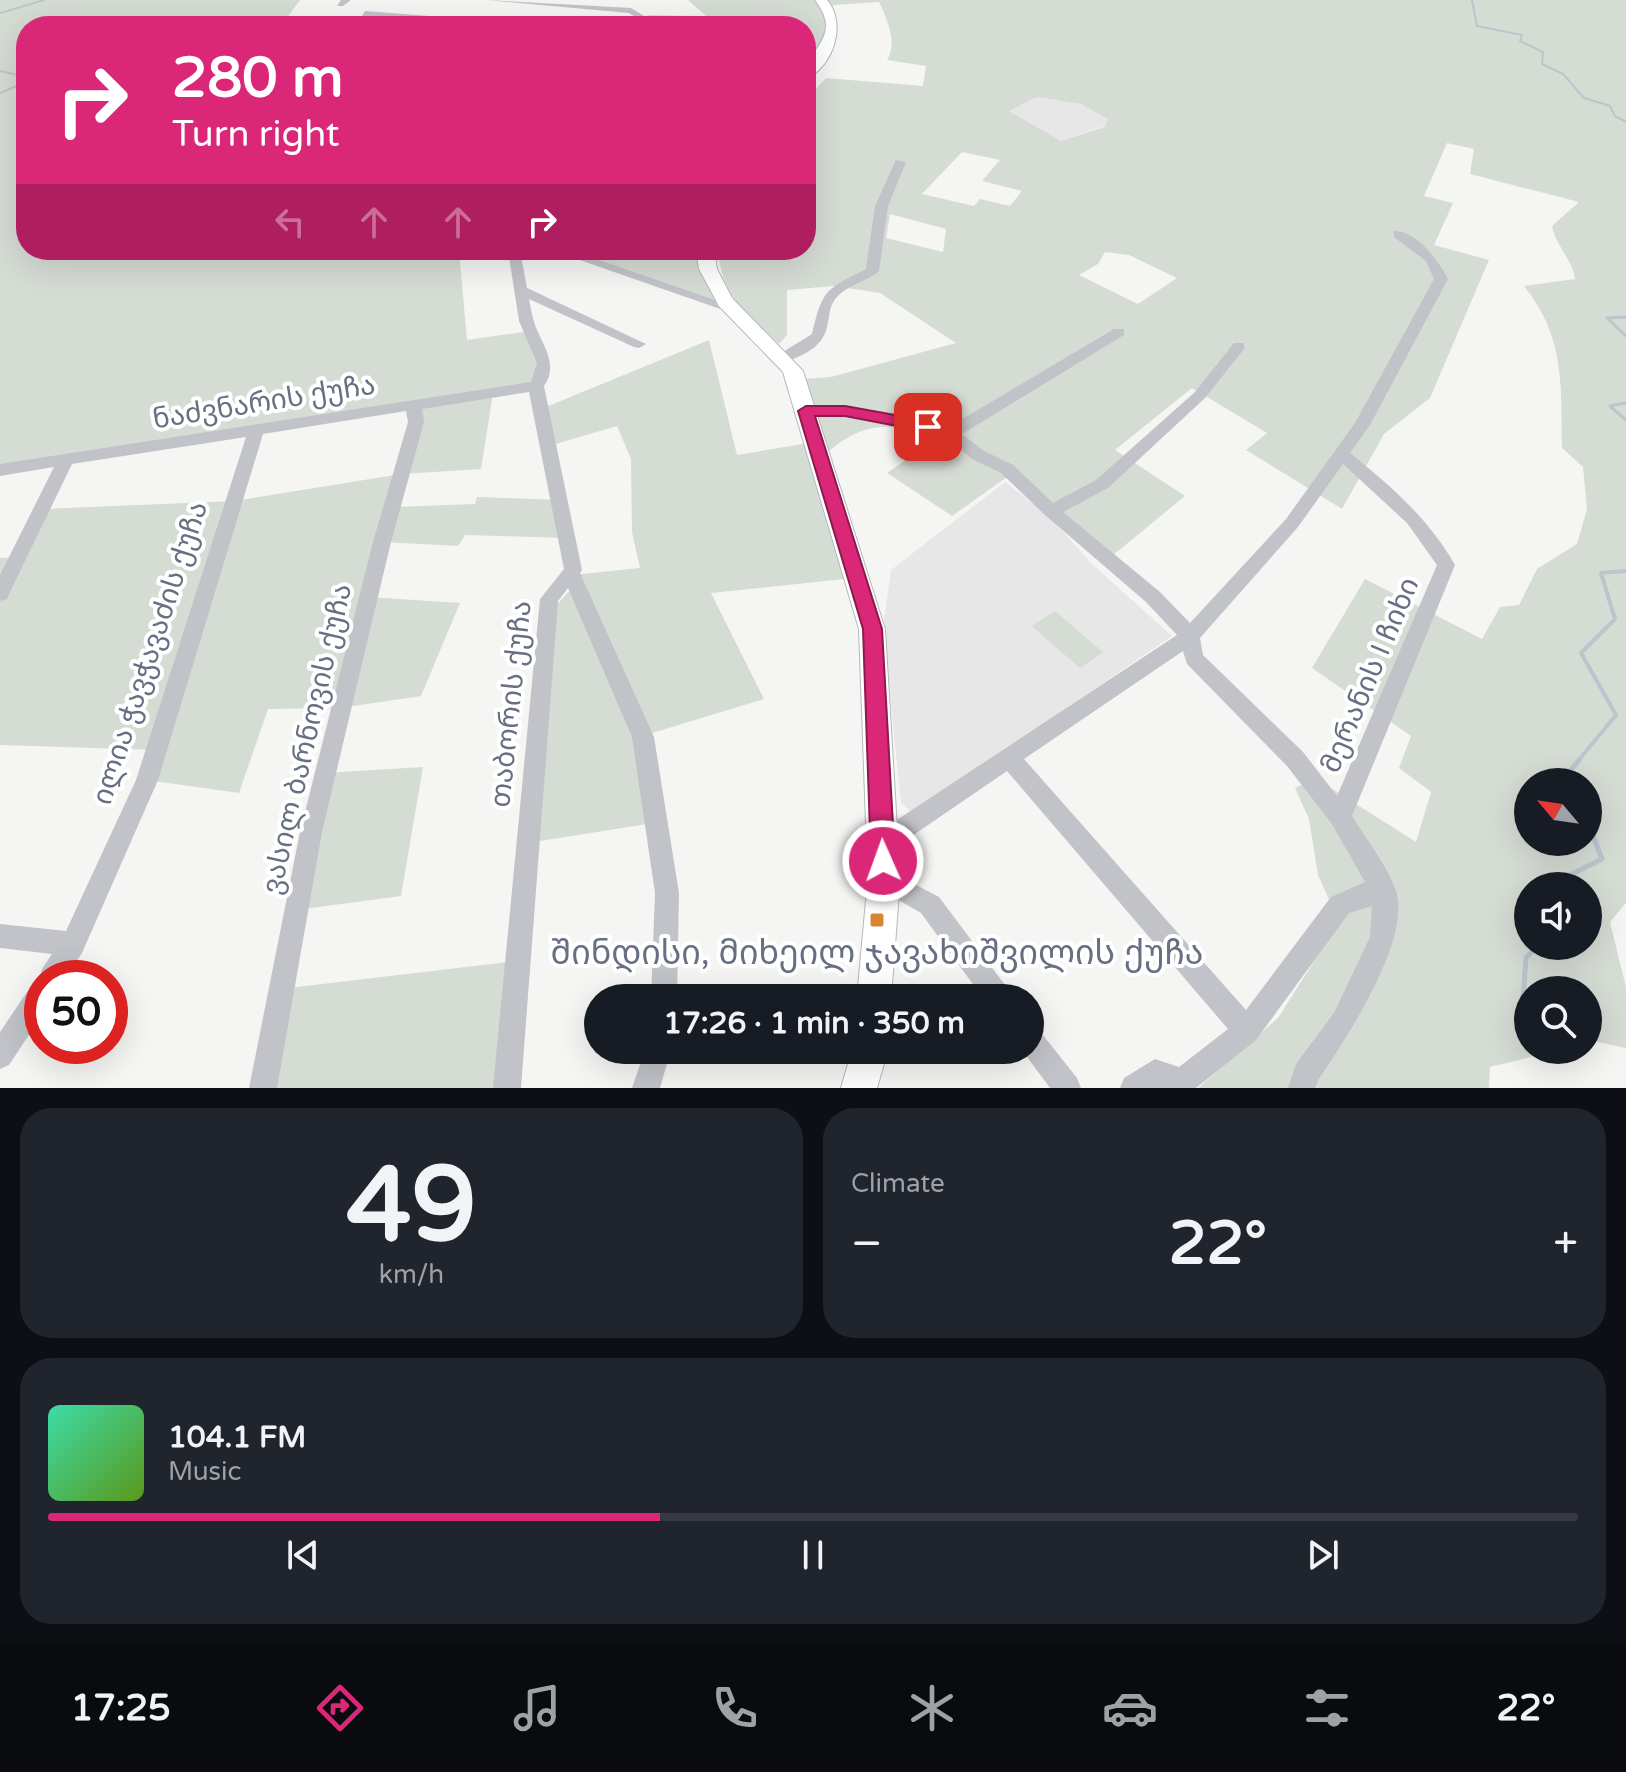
<!DOCTYPE html>
<html lang="en">
<head>
<meta charset="utf-8">
<style>
	:root { --surface:#171b24; --page:#20242c; --text:#f1f3f6; --muted:#9ea1a6; --line:#363941; --accent:#db2777 }
	body { margin:0; font-family:"Varela Round","Noto Sans Georgian",sans-serif; background:var(--page); color:var(--text); height:100vh; display:flex; flex-direction:column; font-size:30px; white-space:nowrap }
	* { box-sizing:border-box; margin:0 }
	p { font-size:26px; color:var(--muted) }
	.icon { flex:none; width:44px; height:44px; fill:none; stroke:currentColor; stroke-width:2; stroke-linecap:round; stroke-linejoin:round }
	.map { position:relative; height:1088px; overflow:hidden }
	.details { display:flex; flex-direction:column; gap:20px; padding:20px; background:#0d0f14; flex:1 }
	.details>* { flex:none }
	.guide { position:absolute; left:16px; top:16px; width:800px; height:244px; border-radius:32px; box-shadow:0 8px 32px #0002; background:#db2777; color:#fff; overflow:hidden }
	.needle { width:52px; rotate:299deg }
	.buttons { position:absolute; left:1514px; top:768px; display:grid; gap:16px }
	.buttons a { display:grid; place-items:center; width:88px; height:88px; border-radius:50%; background:var(--surface); box-shadow:0 8px 32px #0002; font-size:40px }
	.speed { position:absolute; left:24px; top:960px; display:flex; gap:16px; font-size:40px; font-weight:700; text-align:center }
	.speed>* { display:grid; place-content:center; width:104px; height:104px; border-radius:50%; background:var(--surface); box-shadow:0 8px 32px #0002; line-height:1 }
	.speed .limit { border:12px solid #d22; background:#fff; color:#111 }
	.pin { position:absolute; display:grid; place-items:center; width:68px; height:68px; color:#fff; margin:-34px; border-radius:16px; box-shadow:0 4px 12px #0006 }
	.me { position:absolute; width:88px; margin:-44px; rotate:358deg; stroke-linejoin:round; filter:drop-shadow(0 0 6px #0008) }
	.turn { display:flex; align-items:center; gap:28px; height:168px; padding:0 24px; font-size:36px }
	.turn .icon { width:104px; height:104px; stroke-width:2.5 }
	.turn b { display:block; font-size:56px; line-height:68px }
	.lanes { display:flex; align-items:center; height:76px; padding:0 24px; background:#0003; justify-content:center; gap:40px; direction:ltr }
	.lanes .off { opacity:.35 }
	.big { font-size:60px; font-weight:700; line-height:1.1 }
	.details .tile { flex:1; display:flex; flex-direction:column; justify-content:center; gap:12px; min-width:0; padding:0 28px; border-radius:32px; background:var(--page) }
	.details .dial { align-items:center; gap:0 }
	.dial b { font-size:104px; line-height:1 }
	.song { display:flex; align-items:center; gap:24px }
	.cover { width:96px; height:96px; border-radius:12px; background:linear-gradient(135deg,hsl(160 70% 55%),hsl(90 70% 35%)) }
	.played { height:8px; border-radius:4px; background:linear-gradient(90deg,var(--accent) 40%,var(--line) 40%) }
	.keys { display:flex; justify-content:space-around; direction:ltr }
	.heat { display:flex; justify-content:space-between; align-items:center; font-size:44px; direction:ltr }
	.details .tiles { flex:1; display:grid; gap:20px; grid-template-columns:1fr 1fr }
	.tile:last-child { grid-column:span 2 }
	.trip { position:absolute; left:584px; top:984px; width:460px; height:80px; border-radius:40px; background:var(--surface); box-shadow:0 8px 32px #0002; font-weight:700; line-height:80px; text-align:center }
	.dock { display:flex; height:128px; justify-content:space-around; align-items:center; background:#090b0e; color:var(--muted) }
	.dock .icon { width:56px; height:56px }
	.dock .selected { color:var(--accent) }
	.dock b { font-size:36px; color:var(--text) }
	.map>svg:first-child { display:block }
	.built { fill:#e6e7e6 }
	.green { fill:#d5dcd4; fill-rule:evenodd }
	.lines { fill:none; stroke-linecap:round; stroke-linejoin:round }
	.stream-far3 { stroke:#bec4cc; stroke-width:2 }
	.stream-far2 { stroke:#bec4cc; stroke-width:3 }
	.stream-far1 { stroke:#bec4cc; stroke-width:4 }
	.stream { stroke:#bec4cc; stroke-width:5 }
	.major-casing { stroke:#b5b7bc; stroke-width:2 }
	.minor { fill:#c1c3c8; fill-rule:evenodd }
	.major { fill:#fff; fill-rule:evenodd }
	.route { fill:#db2777; stroke:#8e194d; stroke-width:2 }
	.poi-dot { fill:#d78532; stroke:#fff; stroke-width:3 }
	.labels { text-anchor:middle; dominant-baseline:central; stroke-width:8; stroke-linejoin:round; paint-order:stroke }
	.street-label { font-size:28px; fill:#676f82; stroke:#fff }
	.near-poi-label { font-size:34px; fill:#676f82; stroke:#fff }
</style>
</head>
<body>
<div class="map">
<svg width="1626" height="1088" viewBox="0 0 1626 1088">
	<rect width="100%" height="100%" fill="#f5f6f3"/>
	<!-- built -->
	<g class="built">
		<polygon points="1037,97 1081,104 1109,118 1104,126 1061,141 1008,111"/>
		<polygon points="1005,482 1048,515 1092,564 1172,636 913,813 901,803 883,627 891,570"/>
	</g>
	<!-- green -->
	<g class="green">
		<polygon points="0,0 300,0 281,26 26,26 26,250 459,250 467,340 530,331 538,346 536,386 493,393 481,469 402,474 393,507 475,504 477,497 560,500 567,538 465,535 458,546 382,542 369,597 460,603 421,696 340,708 268,709 239,793 147,780 156,750 0,745 0,558 19,557 42,509 234,501 401,474 413,406 0,470"/>
		<path d="M688,0h938v903l-16,19 16,65v61l-38,-8v-50h-60v60h31l-69,17 -1,21h-172v-5l-12,5h-107l80,-70 61,-96 -21,-47 -9,-56 -14,-31 20,-10 101,64 15,-50 -32,-24 12,-32 -99,-68 53,-89 117,60 18,-32 19,-2 18,-36 40,-25 10,-35 -4,-42 -21,-19c-1,-64 3,-111 -38,-162l51,-7c-3,-20 -19,-33 -23,-53l27,-24 -109,-28 4,-25 -27,-6 -23,53 29,7 -19,42 55,15 -59,138 -46,36 -42,75 -96,-59 21,-17 -75,-45 -77,62 70,46 -73,60 -102,-81 -58,41 -65,-43 55,-38c-49,-9 -75,-18 -115,18l-25,-74 29,-2 125,-34 -76,-50 -46,-7 -47,4v45l-8,9c-33,-29 -57,-47 -61,-94h88v-151l20,-21 97,8 3,-20 -39,-6c11,-17 0,-41 -8,-58l-45,3 -4,4 2,5 -16,48 -10,13v-49h-170l12,-11 58,1zM1037,97l44,7 27,15 -4,8 -43,14 -52,-30zM962,152l38,8 -18,21 40,10 -12,15 -30,-7 -6,7 -52,-12zM890,214l56,15 -3,23 -57,-14zM1105,252l24,3 48,23 -39,26 -59,-29 19,-11zM1528,782h60v60h-60zM1528,886h60v60h-60z"/>
		<polygon points="557,250 705,250 731,308"/>
		<polygon points="709,340 737,455 814,442 844,579 711,593 764,699 649,734 572,575 640,568 632,532 631,459 617,426 549,446 541,409"/>
		<polygon points="572,588 633,725 647,824 534,842 553,609"/>
		<polygon points="1055,611 1103,652 1080,668 1032,626"/>
		<polygon points="423,767 401,896 296,910 325,773"/>
		<polygon points="517,961 507,1088 263,1088 280,989"/>
	</g>
	<g class="lines">
		<!-- stream-far3 -->
		<g class="stream-far3">
			<polyline points="1472,0 1477,26 1522,35 1520,41 1543,52 1542,64 1563,74 1584,98 1610,106 1615,116 1626,122"/>
			<polyline points="0,13 44,0"/>
			<polyline points="0,71 26,77"/>
			<polyline points="0,93 26,82"/>
		</g>
		<!-- stream-far2 -->
		<g class="stream-far2">
			<polyline points="1626,317 1607,318 1626,336"/>
			<polyline points="1626,403 1610,406 1626,420"/>
		</g>
		<!-- stream-far1 -->
		<polyline class="stream-far1" points="1578,761 1616,715 1581,653 1615,619 1601,573 1626,571"/>
		<!-- stream -->
		<g class="stream">
			<polyline points="1572,782 1569,772 1580,759"/>
			<polyline points="1561,886 1562,879 1602,859 1588,823"/>
			<polyline points="1521,1026 1526,958 1537,946"/>
		</g>
		<!-- major casing -->
		<g class="major-casing">
			<g id="major">
				<path d="M815,0h12c20,23 7,66 -21,79 0,-33 38,-41 9,-79z"/>
				<polygon points="696,250 714,250 717,269 732,298 803,371 885,629 900,879 891,998 857,998 868,879 859,629 783,372 719,306 699,269"/>
				<polygon points="852,1050 888,1050 877,1088 841,1088"/>
			</g>
		</g>
		<!-- minor -->
		<g class="minor">
			<polygon points="341,0 351,0 343,6 337,6"/>
			<polygon points="486,0 631,8 646,17 641,26 631,26 637,18 629,13"/>
			<polygon points="365,11 521,23 526,26 486,26 362,16"/>
			<path d="M896,160l10,2 -18,44 -9,65c-11,10 -28,13 -39,23 -21,18 1,42 -38,61 -9,4 -15,8 -24,6v-6l34,-21c11,-45 13,-44 54,-65l9,-63z"/>
			<path d="M1394,231c22,-1 45,30 54,48l-78,146 -20,28c41,33 79,66 105,112l-103,251c14,23 35,49 44,75 16,48 -51,150 -78,189l-2,8h-28l8,-24 38,-51 36,-76 2,-31 -23,7 -93,127 -60,48h-76l4,-10 31,-19 24,8 49,-38 -221,-258 -117,80 -8,3 -8,-3 -4,-8 4,-8 303,-200 -31,-33 -101,-87 -44,-42 -29,-14 -26,-22 -101,-21h-39l-8,-5c19,-17 123,11 151,16l165,-98h10v6l-162,99 22,17 29,14 40,38 43,-23 99,-88 39,-49h10v6l-39,49 -97,90 -45,24 97,80 30,31 96,-104 69,-96 79,-144 -8,-18 -32,-24zM1343,464l64,59 30,42 -100,231 -34,-44 -100,-97 -3,-17 98,-111zM1183,651l4,13 100,102 45,58 33,58 -34,15 -85,113 -222,-251z"/>
			<path d="M508,250h12l7,38 119,56 -7,4 -5,-1 -105,-48c2,9 3,18 6,26 8,21 24,40 9,61l38,184 -2,3 74,164 25,156 -2,105h-26l4,-105 -23,-156 -64,-149 -10,13 -37,487h-28l47,-489 24,-30 -35,-177 -107,17 2,13 -33,120 -69,290 -45,256h-28l51,-256 73,-290 35,-120 -2,-11 -143,23 -105,346 -76,173 -16,25h-24v37l-33,50 -9,4v-37l33,-49 6,-3 3,-11 10,-15 -52,-6v-24l66,7 70,-151 110,-343 -174,27 -63,130 -2,5 -7,2v-26l54,-108 -54,9v-12l531,-82 6,-19 -18,-42z"/>
			<polygon points="551,250 570,250 738,308 731,312 726,311"/>
			<polygon points="884,868 939,897 1008,989 1012,998 983,998 921,913 876,887 872,879 876,871"/>
			<polygon points="1030,1026 1039,1030 1077,1078 1081,1088 1050,1088 1022,1050 1030,1050"/>
			<polygon points="645,1050 671,1050 660,1088 632,1088"/>
		</g>
		<!-- major -->
		<use href="#major" class="major"/>
	</g>
	<!-- route -->
	<polygon class="route" points="806,406 845,406 928,421 936,427 928,432 845,416 815,416 882,629 895,861 891,869 883,872 875,869 871,861 863,629 798,411"/>
	<!-- markers -->
	<rect class="poi-dot" x="869" y="912" width="16" height="16" rx="4"/>
	<g class="labels">
		<!-- street labels -->
		<g class="street-label">
			<text transform="translate(264 402) rotate(-9)">ნაძვნარის ქუჩა</text>
			<text transform="translate(150 653) rotate(-72)">ილია ჭავჭავაძის ქუჩა</text>
			<text transform="translate(1370 675) rotate(-67)">მერანის I ჩიხი</text>
			<text transform="translate(511 704) rotate(-84)">თაბორის ქუჩა</text>
			<text transform="translate(307 739) rotate(-77)">ვასილ ბარნოვის ქუჩა</text>
		</g>
		<!-- near-poi labels -->
		<g class="near-poi-label">
			<text x="877" y="953">შინდისი, მიხეილ ჯავახიშვილის ქუჩა</text>
		</g>
	</g>
</svg>
<div class="buttons">
<a><svg class="needle" viewBox="-14 -14 28 28"><path d="M0-13l5 13h-10z" fill="#e53935"/><path d="M0 13l5-13h-10z" fill="#9ea1a6"/></svg></a>
<a><svg class="icon" aria-label="sound" viewBox="0 0 24 24"><path d="M4 9h4l5-4v14l-5-4H4zM17 9q2 3 0 6"/></svg></a>
<a><svg class="icon" aria-label="search" viewBox="0 0 24 24"><circle cx="10" cy="10" r="6"/><path d="M15 15l6 6"/></svg></a>
</div>
<div class="speed"><div class="limit">50</div></div>
<div class="pin" style="left:928px;top:427px;background:#d93025"><svg class="icon" aria-label="arrive" viewBox="0 0 24 24"><path d="M6 21V4h12l-3 4 3 4H6"/></svg></div>
<svg class="me" style="left:883px;top:861px" viewBox="-20 -20 40 40"><circle r="17" fill="#db2777" stroke="#fff" stroke-width="3"/><path d="M0-11L8 9 0 5-8 9z" fill="#fff"/></svg>
<div class="trip">17:26 · 1 min · 350 m</div>
<div class="guide">
<div class="turn"><svg class="icon" aria-label="right" viewBox="0 0 24 24"><path d="M7 20v-9h11M14 6l5 5-5 5"/></svg><div><b>280 m</b>Turn right</div></div>
<div class="lanes"><svg class="icon off" aria-label="left" viewBox="0 0 24 24"><path d="M17 20v-9H6M10 6l-5 5 5 5"/></svg><svg class="icon off" aria-label="ahead" viewBox="0 0 24 24"><path d="M12 20V5M6 11l6-6 6 6"/></svg><svg class="icon off" aria-label="ahead" viewBox="0 0 24 24"><path d="M12 20V5M6 11l6-6 6 6"/></svg><svg class="icon" aria-label="right" viewBox="0 0 24 24"><path d="M7 20v-9h11M14 6l5 5-5 5"/></svg></div>
</div>
</div>
<section class="details">
<div class="tiles">
<div class="tile dial"><b>49</b><p>km/h</p></div>
<div class="tile"><p>Climate</p>
<div class="heat"><a>−</a><b class="big">22°</b><a>+</a></div>
</div>
<div class="tile">
<div class="song"><i class="cover"></i><div><b>104.1 FM</b><p>Music</p></div></div>
<div class="played"></div>
<div class="keys"><svg class="icon" aria-label="previous" viewBox="0 0 24 24"><path d="M18 5L8 12l10 7zM5 5v14"/></svg><svg class="icon" aria-label="pause" viewBox="0 0 24 24"><path d="M8 5v14M16 5v14"/></svg><svg class="icon" aria-label="next" viewBox="0 0 24 24"><path d="M6 5l10 7-10 7zM19 5v14"/></svg></div>
</div>
</div>
</section>
<nav class="dock">
<b>17:25</b>
<svg class="icon selected" aria-label="directions" viewBox="0 0 24 24"><path d="M12 3l9 9-9 9-9-9zM9 14v-3h6M13 9l2 2-2 2"/></svg>
<svg class="icon" aria-label="music" viewBox="0 0 24 24"><path d="M9 18V5l10-2v13"/><circle cx="6" cy="18" r="3"/><circle cx="16" cy="16" r="3"/></svg>
<svg class="icon" aria-label="phone" viewBox="0 0 24 24"><path d="M5 4h4l2 5-3 2q2 4 5 5l2-3 5 2v4C11 20 4 13 5 4z"/></svg>
<svg class="icon" aria-label="climate" viewBox="0 0 24 24"><path d="M12 3v18M4 7l16 10M4 17L20 7"/></svg>
<svg class="icon" aria-label="car" viewBox="0 0 24 24"><path d="M5 17H2v-5l4-1 3-4h7l3 4 3 1v5h-3M9 17h6M6 11h13"/><circle cx="7" cy="17" r="2"/><circle cx="17" cy="17" r="2"/></svg>
<svg class="icon" aria-label="filters" viewBox="0 0 24 24"><path d="M4 7h16M4 17h16"/><circle cx="9" cy="7" r="2"/><circle cx="15" cy="17" r="2"/></svg>
<b>22°</b>
</nav>
</body>
</html>
